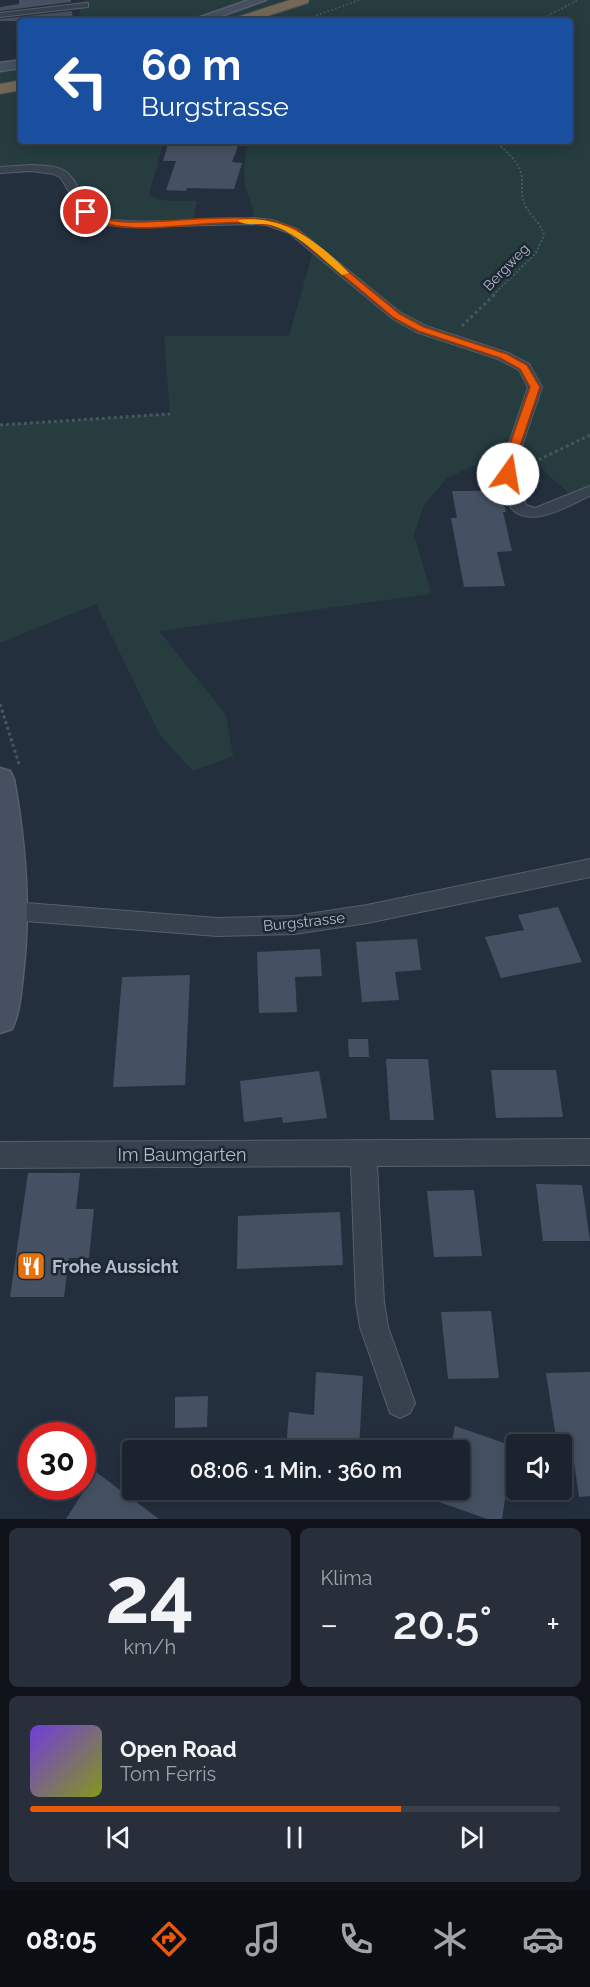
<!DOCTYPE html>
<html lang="de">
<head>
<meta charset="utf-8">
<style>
	:root { --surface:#1b232e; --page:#282f3a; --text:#f1f3f6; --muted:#a0a4aa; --line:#39404a; --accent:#ea580c }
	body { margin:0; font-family:Raleway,sans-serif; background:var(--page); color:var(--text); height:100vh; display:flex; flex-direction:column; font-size:22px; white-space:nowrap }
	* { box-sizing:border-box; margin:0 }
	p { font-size:20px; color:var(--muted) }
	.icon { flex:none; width:33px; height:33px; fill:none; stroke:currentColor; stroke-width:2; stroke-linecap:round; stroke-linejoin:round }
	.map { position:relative; height:1519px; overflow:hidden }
	.panel { display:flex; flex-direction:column; gap:9px; padding:9px; background:#0f1319; flex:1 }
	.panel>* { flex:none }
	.banner { position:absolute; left:18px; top:18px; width:555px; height:126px; border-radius:6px; box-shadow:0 3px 15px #0003,0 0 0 2px var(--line); background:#1a4fa0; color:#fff; overflow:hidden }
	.buttons { position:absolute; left:506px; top:1434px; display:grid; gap:12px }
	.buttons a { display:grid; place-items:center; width:66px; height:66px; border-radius:6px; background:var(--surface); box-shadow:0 3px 15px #0003,0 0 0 2px var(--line); font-size:30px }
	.speed { position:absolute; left:18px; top:1422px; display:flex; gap:12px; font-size:30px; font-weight:700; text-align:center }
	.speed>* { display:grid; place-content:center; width:78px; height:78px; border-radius:50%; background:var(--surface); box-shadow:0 3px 15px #0003,0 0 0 2px var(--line); line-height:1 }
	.speed .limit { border:9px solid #d22; background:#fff; color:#111 }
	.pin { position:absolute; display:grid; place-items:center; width:51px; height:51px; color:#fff; margin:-26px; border:3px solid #fff; border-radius:50%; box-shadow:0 2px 6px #0007 }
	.me { position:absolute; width:66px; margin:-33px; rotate:13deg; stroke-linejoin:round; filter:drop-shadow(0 0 4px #0008) }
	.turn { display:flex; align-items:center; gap:21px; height:126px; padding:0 24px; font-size:27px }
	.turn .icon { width:78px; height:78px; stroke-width:2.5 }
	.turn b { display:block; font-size:42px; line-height:51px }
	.big { font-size:45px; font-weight:600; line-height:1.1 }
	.panel .tile { flex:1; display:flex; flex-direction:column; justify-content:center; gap:9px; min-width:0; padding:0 21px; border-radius:9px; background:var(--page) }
	.panel .dial { align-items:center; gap:0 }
	.dial b { font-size:78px; line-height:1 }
	.song { display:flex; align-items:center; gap:18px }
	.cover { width:72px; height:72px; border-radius:9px; background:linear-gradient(135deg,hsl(260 70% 55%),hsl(70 70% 35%)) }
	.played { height:6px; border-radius:3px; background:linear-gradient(90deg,var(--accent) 70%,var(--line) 70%) }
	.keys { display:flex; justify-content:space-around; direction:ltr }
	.heat { display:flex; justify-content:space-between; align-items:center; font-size:33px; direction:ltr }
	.panel .tiles { flex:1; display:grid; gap:9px; grid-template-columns:1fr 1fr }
	.tile:last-child { grid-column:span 2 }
	.trip { position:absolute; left:122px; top:1440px; width:348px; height:60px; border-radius:6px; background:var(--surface); box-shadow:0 3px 15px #0003,0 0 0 2px var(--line); font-weight:600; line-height:60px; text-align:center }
	.menu { display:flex; height:96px; justify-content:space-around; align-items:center; background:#0b0e12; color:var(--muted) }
	.menu .icon { width:42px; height:42px }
	.menu .current { color:var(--accent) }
	.menu b { font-size:27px; color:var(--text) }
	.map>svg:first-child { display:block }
	.green { fill:#263c3f }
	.building { fill:#455162 }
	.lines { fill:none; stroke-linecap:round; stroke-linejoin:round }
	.street-casing { stroke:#565f6c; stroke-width:2 }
	.secondary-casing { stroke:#565f6c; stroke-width:3 }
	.highway-casing { stroke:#434c59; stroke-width:2 }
	.path-far2 { stroke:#44595c; stroke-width:1.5; stroke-dasharray:2 2; stroke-linecap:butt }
	.path-far1 { stroke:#44595c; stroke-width:2; stroke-dasharray:2 2; stroke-linecap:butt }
	.path { stroke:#44595c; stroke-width:3; stroke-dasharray:3 3; stroke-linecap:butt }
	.street { fill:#38414e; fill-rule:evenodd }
	.secondary { fill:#465061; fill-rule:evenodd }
	.highway { fill:#746855; fill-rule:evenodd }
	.route { fill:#ea580c; stroke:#983908; stroke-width:1.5 }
	.slow { fill:#f59e0b }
	.labels { text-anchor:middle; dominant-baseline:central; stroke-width:5; stroke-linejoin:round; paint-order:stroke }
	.far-street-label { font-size:14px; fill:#b4bcc9; stroke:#1d2633 }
	.street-label { font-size:15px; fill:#b4bcc9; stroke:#1d2633 }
	.near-street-label { font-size:18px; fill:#b4bcc9; stroke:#1d2633 }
	.near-poi-label { font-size:18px; font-weight:bold; fill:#b4bcc9; stroke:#1d2633; text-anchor:start }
</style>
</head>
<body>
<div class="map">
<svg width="590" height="1519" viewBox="0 0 590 1519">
	<rect width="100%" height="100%" fill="#242f3e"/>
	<!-- green -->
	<g class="green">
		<path d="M85,0h505v491l-18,5 -38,-34 -26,12 1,-13 -10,-6 -14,1 1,4 -39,18 -23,27 -10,29 17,60 -272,37 67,84 7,41 -40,15 -33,-36 -64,-131 -96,39v-218l170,-11 -6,-78h125l25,-88 -21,-17 -39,-10c0,-12 -5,-21 -8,-32 -4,-16 -1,-33 3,-48h321v-120h-489l-2,-16z"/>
		<path d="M15,34h6v107h143l-15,53c12,10 33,6 48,7l-4,22 -64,1 -33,-5 -39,-48 -57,-1v-103l20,-3z"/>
	</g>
	<!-- building -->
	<g class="building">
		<polygon points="19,0 71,0 71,2 0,11 0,7 19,4"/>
		<polygon points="72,11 73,21 0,21 0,19"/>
		<polygon points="169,141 188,141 187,144 238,146 232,162 242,163 234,189 187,188 186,191 166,190 176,161 163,161"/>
		<polygon points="452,491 501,491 506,512 503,512 512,551 497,552 505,586 464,587 451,518 457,518"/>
		<polygon points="558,907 582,962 501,978 485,937 524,930 518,915"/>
		<polygon points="417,939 421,970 395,972 399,1000 362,1002 356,942"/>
		<polygon points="320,949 322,976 295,977 297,1012 259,1013 257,952"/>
		<polygon points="190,975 185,1085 113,1087 122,977"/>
		<polygon points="348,1039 368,1039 369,1057 349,1057"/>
		<polygon points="386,1059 428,1059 434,1120 390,1120"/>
		<polygon points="491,1070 556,1070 563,1117 496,1118"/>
		<polygon points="319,1071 327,1118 283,1123 282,1117 244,1122 240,1081"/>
		<polygon points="28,1173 80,1173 76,1209 94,1209 89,1258 69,1258 64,1297 10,1297"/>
		<polygon points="536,1184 582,1185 590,1241 543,1241"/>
		<polygon points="474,1190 482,1256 434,1257 427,1191"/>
		<polygon points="340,1212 343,1265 237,1269 238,1216"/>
		<polygon points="491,1311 499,1378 448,1379 441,1312"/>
		<polygon points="316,1372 363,1376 359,1450 286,1450 289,1412 314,1415"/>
		<polygon points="590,1372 590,1496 579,1497 573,1456 561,1456 561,1444 557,1444 546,1373"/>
		<polygon points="208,1396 207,1427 175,1428 175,1397"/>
		<polygon points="455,1426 513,1446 502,1519 487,1519 411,1492 412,1490 459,1490 459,1450 450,1450"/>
		<polygon points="96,1472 159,1519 66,1519"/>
	</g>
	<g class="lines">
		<!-- street casing -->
		<g class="street-casing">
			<g id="street">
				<polygon points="85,3 88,3 88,7 0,17 0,13"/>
				<path d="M31,165c10,1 23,0 32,5 17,9 18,36 36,46 20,11 126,2 155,2l18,2 25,9 104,84 25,13 82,27 21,11 13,23 -25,74 -1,13 10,31 9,3 55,-22v10c-21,9 -59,34 -79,12l-11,-34 3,-13 25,-74 -9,-17 -21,-11 -82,-27 -23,-13 -104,-86 -23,-8 -12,-1 -125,3 -21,-2 -16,-4 -10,-7 -21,-36 -7,-4 -23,-3 -31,2v-6z"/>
				<polygon points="590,859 590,877 367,923 295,934 217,936 13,920 5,917 2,911 5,905 13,902 217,918 295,916 367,905"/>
				<polygon points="590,1139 590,1165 377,1166 384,1302 388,1327 415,1403 410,1413 400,1418 390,1413 360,1327 356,1302 351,1166 0,1168 0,1142"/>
			</g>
		</g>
		<!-- secondary casing -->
		<g class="secondary-casing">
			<g id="secondary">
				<polygon points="249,0 266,0 207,21 189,21"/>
				<polygon points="21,60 21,68 0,71 0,63"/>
				<path d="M0,768l10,3 4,8c12,66 17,129 9,196 -2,18 -3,37 -11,54l-12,4z"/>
			</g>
		</g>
		<!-- highway casing -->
		<g class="highway-casing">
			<g id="highway">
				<polygon points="290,0 309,0 308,3 252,21 232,21 234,18"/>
				<polygon points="21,80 21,90 0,94 0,84"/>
			</g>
		</g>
		<!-- path-far2 -->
		<g class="path-far2">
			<polyline points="301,21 359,0"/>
			<polyline points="547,21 549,15 578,0"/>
		</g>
		<!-- path-far1 -->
		<path class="path-far1" d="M493,295l43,-42 8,-18c-3,-12 -13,-18 -18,-28 -5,-10 -4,-18 -4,-28 -1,-17 -16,-27 -27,-38"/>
		<!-- path -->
		<g class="path">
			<polyline points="462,326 495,294"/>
			<polyline points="0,425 170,414"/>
			<polyline points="528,465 590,435"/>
			<polyline points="0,704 19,764"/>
		</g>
		<!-- street -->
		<use href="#street" class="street"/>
		<!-- secondary -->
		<use href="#secondary" class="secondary"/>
		<!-- highway -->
		<use href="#highway" class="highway"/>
	</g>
	<!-- route -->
	<path class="route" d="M83,210c7,0 10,5 16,7 9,3 23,5 32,5 49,1 122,-14 165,7l104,85 24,13 83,27 20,11 13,22 -25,74 -1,13 -9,2 -1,-15 26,-74 -10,-18 -20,-11 -82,-27 -24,-13 -103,-86c-57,-27 -156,16 -208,-18z"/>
	<!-- slow -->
	<path class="slow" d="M239,220c44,-6 81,23 110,53l-7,2c-23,-19 -43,-41 -71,-50 -11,-3 -24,2 -33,-4z"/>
	<!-- icons -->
	<defs>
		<g id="restaurant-square" transform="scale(1.5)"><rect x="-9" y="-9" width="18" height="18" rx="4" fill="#e8710a" stroke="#1d2633"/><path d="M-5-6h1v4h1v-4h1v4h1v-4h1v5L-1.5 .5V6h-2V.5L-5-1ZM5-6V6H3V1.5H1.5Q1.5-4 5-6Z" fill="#fff"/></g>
	</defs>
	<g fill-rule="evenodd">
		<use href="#restaurant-square" x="31" y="1266"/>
	</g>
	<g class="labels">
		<!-- far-street labels -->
		<g class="far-street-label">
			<text transform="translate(506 267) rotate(-46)">Bergweg</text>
		</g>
		<!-- street labels -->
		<g class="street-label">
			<text transform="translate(304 922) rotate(-6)">Burgstrasse</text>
		</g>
		<!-- near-street labels -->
		<g class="near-street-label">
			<text x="182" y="1154">Im Baumgarten</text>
		</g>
		<!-- near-poi labels -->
		<g class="near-poi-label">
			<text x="52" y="1266">Frohe Aussicht</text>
		</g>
	</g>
</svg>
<div class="buttons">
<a><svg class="icon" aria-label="sound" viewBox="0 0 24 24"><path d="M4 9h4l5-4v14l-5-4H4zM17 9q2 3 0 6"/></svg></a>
</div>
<div class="speed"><div class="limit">30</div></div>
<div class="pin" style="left:86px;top:212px;background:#d93025"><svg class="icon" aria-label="arrive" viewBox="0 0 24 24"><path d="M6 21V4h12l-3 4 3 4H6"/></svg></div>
<svg class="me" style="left:508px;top:474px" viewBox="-20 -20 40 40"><circle r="19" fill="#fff"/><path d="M0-13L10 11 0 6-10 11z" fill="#ea580c"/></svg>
<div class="trip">08:06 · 1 Min. · 360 m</div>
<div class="banner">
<div class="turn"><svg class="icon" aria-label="left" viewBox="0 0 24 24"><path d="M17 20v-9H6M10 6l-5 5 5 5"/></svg><div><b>60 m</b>Burgstrasse</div></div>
</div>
</div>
<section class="panel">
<div class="tiles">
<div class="tile dial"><b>24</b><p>km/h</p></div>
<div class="tile"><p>Klima</p>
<div class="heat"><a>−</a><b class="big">20.5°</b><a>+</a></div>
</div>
<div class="tile">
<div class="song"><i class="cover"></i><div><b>Open Road</b><p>Tom Ferris</p></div></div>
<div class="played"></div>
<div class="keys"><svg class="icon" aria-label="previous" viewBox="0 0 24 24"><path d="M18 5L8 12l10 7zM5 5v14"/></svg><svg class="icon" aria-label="pause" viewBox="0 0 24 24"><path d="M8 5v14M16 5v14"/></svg><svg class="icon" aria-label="next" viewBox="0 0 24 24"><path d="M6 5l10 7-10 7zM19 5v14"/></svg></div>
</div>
</div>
</section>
<nav class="menu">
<b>08:05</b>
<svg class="icon current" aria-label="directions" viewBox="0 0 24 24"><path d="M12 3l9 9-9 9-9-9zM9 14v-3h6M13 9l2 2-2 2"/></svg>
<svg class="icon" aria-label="music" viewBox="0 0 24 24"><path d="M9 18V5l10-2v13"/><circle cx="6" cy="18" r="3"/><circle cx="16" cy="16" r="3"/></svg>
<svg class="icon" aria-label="phone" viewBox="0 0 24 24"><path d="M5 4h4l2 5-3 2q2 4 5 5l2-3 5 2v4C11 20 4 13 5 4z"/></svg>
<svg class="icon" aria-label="climate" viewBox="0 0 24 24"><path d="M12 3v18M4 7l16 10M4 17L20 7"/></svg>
<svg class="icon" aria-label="car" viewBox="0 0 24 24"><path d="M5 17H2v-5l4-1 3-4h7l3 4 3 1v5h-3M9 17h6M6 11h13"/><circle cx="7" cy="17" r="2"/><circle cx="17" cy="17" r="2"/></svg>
</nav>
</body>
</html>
